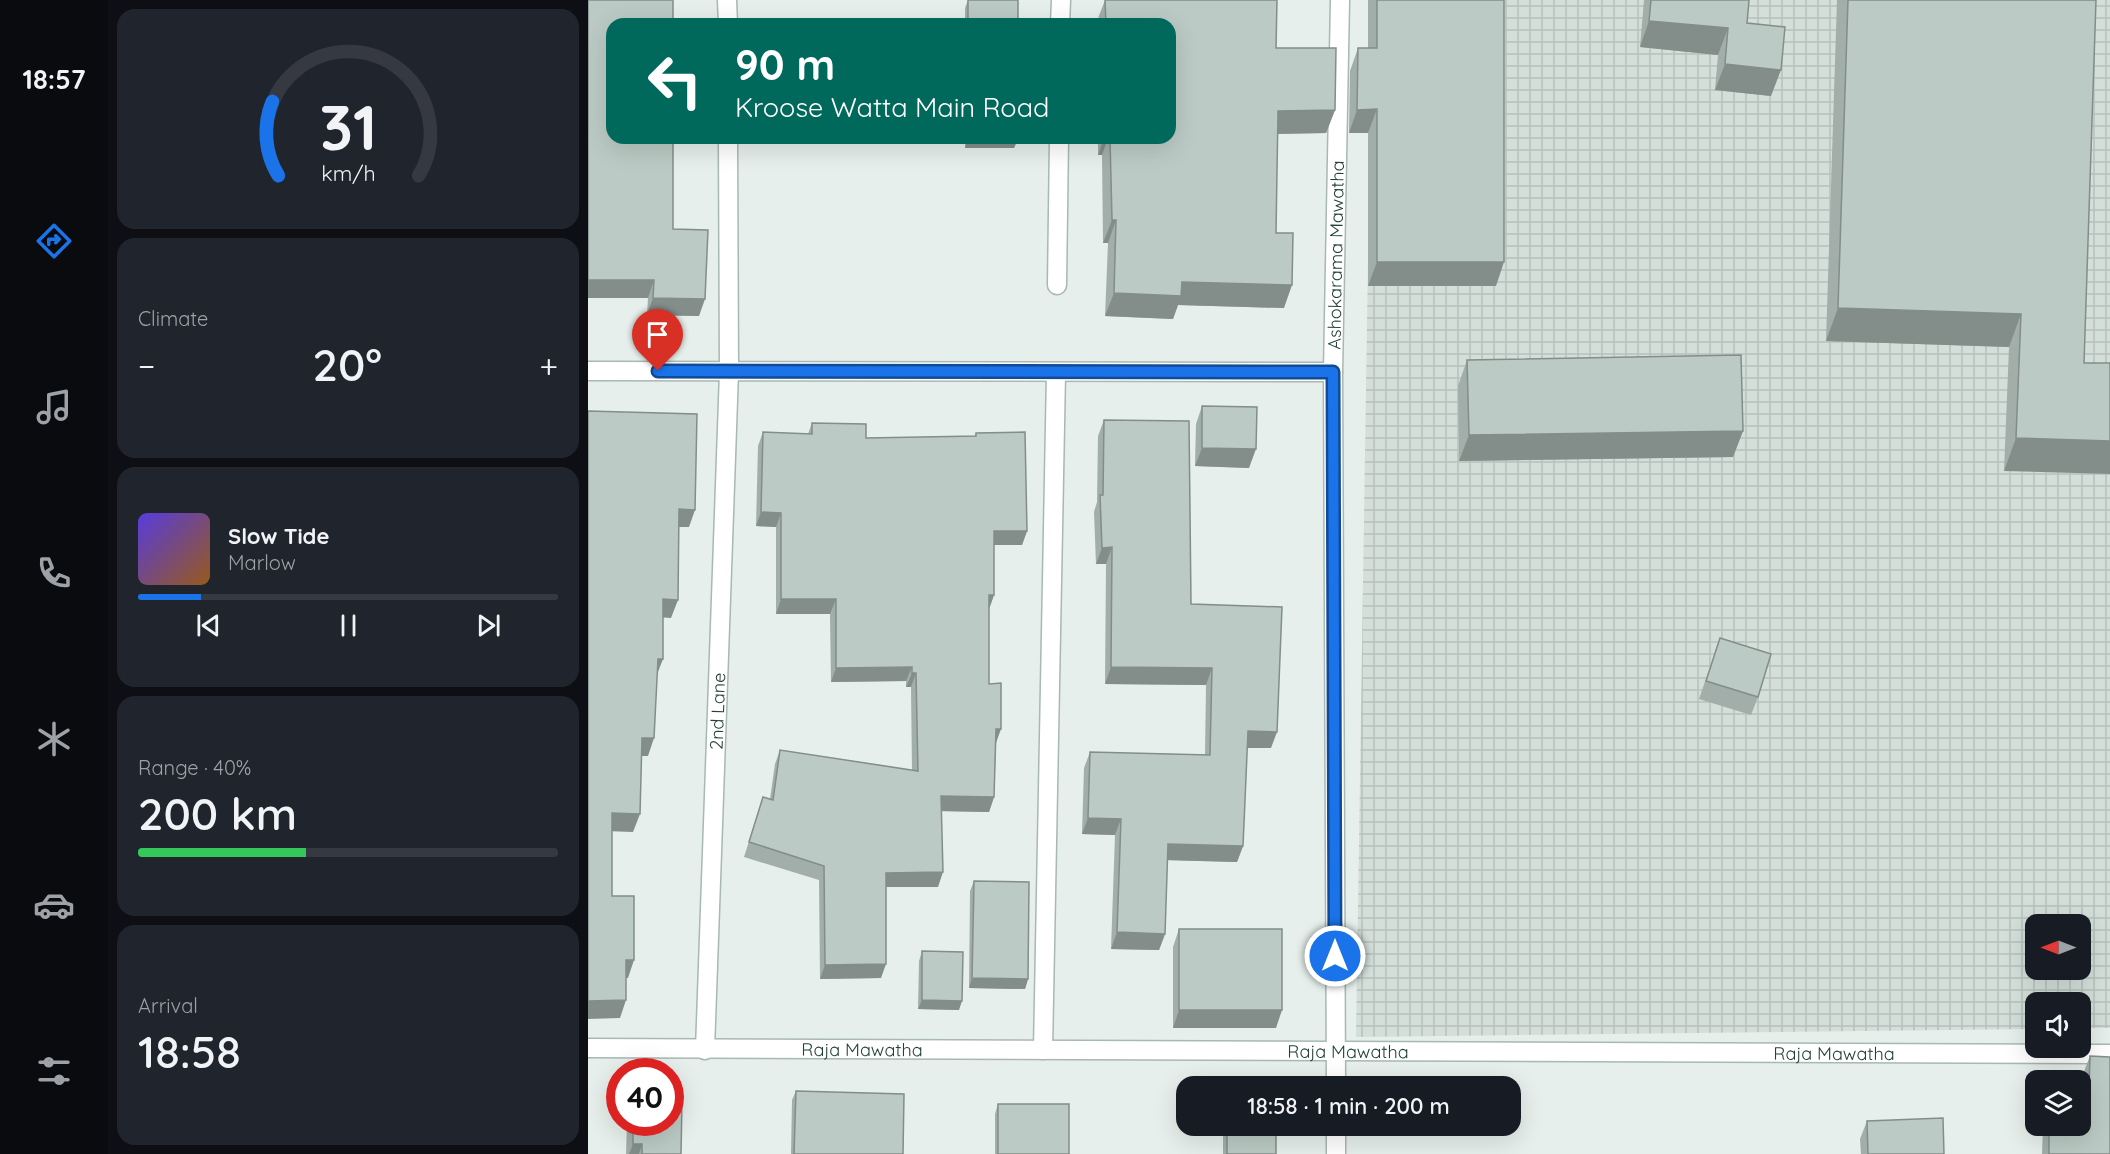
<!DOCTYPE html>
<html lang="en">
<head>
<meta charset="utf-8">
<style>
	:root { --surface:#171b24; --page:#20242c; --text:#f1f3f6; --muted:#9ea1a6; --line:#363941; --accent:#1a73e8 }
	body { margin:0; font-family:Quicksand,sans-serif; background:var(--page); color:var(--text); height:100vh; display:flex; flex-direction:column; font-size:22px; white-space:nowrap }
	* { box-sizing:border-box; margin:0 }
	p { font-size:20px; color:var(--muted) }
	.icon { flex:none; width:33px; height:33px; fill:none; stroke:currentColor; stroke-width:2; stroke-linecap:round; stroke-linejoin:round }
	.map { position:relative; flex:1; overflow:hidden }
	.drawer { display:flex; flex-direction:column; gap:9px; padding:9px; background:#0d0f14; width:480px }
	.drawer>* { flex:none }
	.banner { position:absolute; left:18px; top:18px; width:570px; height:126px; border-radius:18px; box-shadow:0 6px 24px #0002; background:#00695c; color:#fff; overflow:hidden }
	.needle { width:39px; rotate:270deg }
	.fabs { position:absolute; left:1437px; top:914px; display:grid; gap:12px }
	.fabs a { display:grid; place-items:center; width:66px; height:66px; border-radius:12px; background:var(--surface); box-shadow:0 6px 24px #0002; font-size:30px }
	.speed { position:absolute; left:18px; top:1058px; display:flex; gap:12px; font-size:30px; font-weight:700; text-align:center }
	.speed>* { display:grid; place-content:center; width:78px; height:78px; border-radius:50%; background:var(--surface); box-shadow:0 6px 24px #0002; line-height:1 }
	.speed .limit { border:9px solid #d22; background:#fff; color:#111 }
	.pin { position:absolute; display:grid; place-items:center; width:51px; height:51px; color:#fff; margin:-62px -26px; border-radius:50% 50% 50% 0; rotate:-45deg; box-shadow:0 0 6px #0007 }
	.pin .icon { rotate:45deg }
	.me { position:absolute; width:66px; margin:-33px; rotate:0deg; stroke-linejoin:round; filter:drop-shadow(0 0 4px #0008) }
	.turn { display:flex; align-items:center; gap:21px; height:126px; padding:0 30px; font-size:27px }
	.turn .icon { width:78px; height:78px; stroke-width:2.5 }
	.turn b { display:block; font-size:42px; line-height:51px }
	.big { font-size:45px; font-weight:600; line-height:1.1 }
	.drawer .tile { flex:1; display:flex; flex-direction:column; justify-content:center; gap:9px; min-width:0; padding:0 21px; border-radius:18px; background:var(--page) }
	.drawer .dial { align-items:center; gap:0 }
	.dial svg { height:156px; overflow:visible; fill:none; stroke:var(--line); stroke-width:7; stroke-linecap:round; text-anchor:middle }
	.dial text { fill:var(--text); stroke:none }
	.song { display:flex; align-items:center; gap:18px }
	.cover { width:72px; height:72px; border-radius:9px; background:linear-gradient(135deg,hsl(250 70% 55%),hsl(30 70% 35%)) }
	.played { height:6px; border-radius:3px; background:linear-gradient(90deg,var(--accent) 15%,var(--line) 15%) }
	.keys { display:flex; justify-content:space-around; direction:ltr }
	.heat { display:flex; justify-content:space-between; align-items:center; font-size:33px; direction:ltr }
	.charge { height:9px; border-radius:4px; background:linear-gradient(90deg,#34c759 40%,var(--line) 0) }
	.trip { position:absolute; left:588px; top:1076px; width:345px; height:60px; border-radius:18px; background:var(--surface); box-shadow:0 6px 24px #0002; font-weight:600; line-height:60px; text-align:center }
	main { display:flex; flex:1; min-height:0 }
	.tabs { display:flex; flex-direction:column; width:108px; justify-content:space-around; align-items:center; background:#090b0e; color:var(--muted) }
	.tabs .icon { width:42px; height:42px }
	.tabs .on { color:var(--accent) }
	.tabs b { font-size:27px; color:var(--text) }
	.map>svg:first-child { display:block }
	.industrial { fill:url(#industrial-grid); fill-rule:evenodd }
	.lines { fill:none; stroke-linecap:round; stroke-linejoin:round }
	.minor-casing { stroke:#a8b8b2; stroke-width:21 }
	.tertiary-casing { stroke:#a8b8b2; stroke-width:21 }
	.minor { stroke:#fff; stroke-width:18 }
	.tertiary { stroke:#fff; stroke-width:18 }
	.wall { fill:#a1aea9 }
	.shaded-wall { fill:#838d89 }
	.building { fill:#bbcac4; stroke:#838d89; stroke-width:1.5 }
	.route-casing { stroke:#114b97; stroke-width:15 }
	.route { stroke:#1a73e8; stroke-width:10 }
	.labels { text-anchor:middle; dominant-baseline:central; stroke-width:6; stroke-linejoin:round; paint-order:stroke }
	.street-label { font-size:18px; fill:#24423a; stroke:#f7fbf9 }
</style>
</head>
<body>
<main>
<nav class="tabs">
<b>18:57</b>
<svg class="icon on" aria-label="directions" viewBox="0 0 24 24"><path d="M12 3l9 9-9 9-9-9zM9 14v-3h6M13 9l2 2-2 2"/></svg>
<svg class="icon" aria-label="music" viewBox="0 0 24 24"><path d="M9 18V5l10-2v13"/><circle cx="6" cy="18" r="3"/><circle cx="16" cy="16" r="3"/></svg>
<svg class="icon" aria-label="phone" viewBox="0 0 24 24"><path d="M5 4h4l2 5-3 2q2 4 5 5l2-3 5 2v4C11 20 4 13 5 4z"/></svg>
<svg class="icon" aria-label="climate" viewBox="0 0 24 24"><path d="M12 3v18M4 7l16 10M4 17L20 7"/></svg>
<svg class="icon" aria-label="car" viewBox="0 0 24 24"><path d="M5 17H2v-5l4-1 3-4h7l3 4 3 1v5h-3M9 17h6M6 11h13"/><circle cx="7" cy="17" r="2"/><circle cx="17" cy="17" r="2"/></svg>
<svg class="icon" aria-label="filters" viewBox="0 0 24 24"><path d="M4 7h16M4 17h16"/><circle cx="9" cy="7" r="2"/><circle cx="15" cy="17" r="2"/></svg>
</nav>
<section class="drawer">
<div class="tile dial"><svg viewBox="0 0 100 80">
<path d="M14 69A42 42 0 1 1 86 69"/>
<path d="M14 69A42 42 0 0 1 11 31" stroke="#1a73e8"/>
<text x="50" y="56" font-size="32" font-weight="700">31</text>
<text x="50" y="72" font-size="11">km/h</text>
</svg></div>
<div class="tile"><p>Climate</p>
<div class="heat"><a>−</a><b class="big">20°</b><a>+</a></div>
</div>
<div class="tile">
<div class="song"><i class="cover"></i><div><b>Slow Tide</b><p>Marlow</p></div></div>
<div class="played"></div>
<div class="keys"><svg class="icon" aria-label="previous" viewBox="0 0 24 24"><path d="M18 5L8 12l10 7zM5 5v14"/></svg><svg class="icon" aria-label="pause" viewBox="0 0 24 24"><path d="M8 5v14M16 5v14"/></svg><svg class="icon" aria-label="next" viewBox="0 0 24 24"><path d="M6 5l10 7-10 7zM19 5v14"/></svg></div>
</div>
<div class="tile"><p>Range · 40%</p><b class="big">200 km</b><div class="charge"></div></div>
<div class="tile"><p>Arrival</p><b class="big">18:58</b></div>
</section>
<div class="map">
<svg width="1522" height="1154" viewBox="0 0 1522 1154">
	<defs>
		<pattern id="industrial-grid" width="8" height="8" patternUnits="userSpaceOnUse" patternTransform="scale(1.5)"><rect width="8" height="8" fill="#d4dfda"/><path d="M0 4h8M4 0v8" fill="none" stroke="#b6c1bc"/></pattern>
	</defs>
	<rect width="100%" height="100%" fill="#e6efeb"/>
	<!-- industrial -->
	<path class="industrial" d="M784,0h738v1028h-29l-1,-26h-44l-1,27 -679,8zM1448,924h44v45h-44z"/>
	<g class="lines">
		<!-- minor casing -->
		<g class="minor-casing">
			<g id="minor">
				<polyline points="139,0 140,24"/>
				<polyline points="472,24 473,0"/>
				<polyline points="469,285 471,138"/>
				<polyline points="0,371 745,372"/>
				<path id="s1" d="M117,1050l24,-678 -1,-234"/>
				<polyline points="455,1050 468,373"/>
			</g>
		</g>
		<!-- tertiary casing -->
		<g class="tertiary-casing">
			<g id="tertiary">
				<path id="s2" d="M0,1048l1522,6"/>
				<path id="s3" d="M748,1086l-3,-714 7,-372"/>
				<polyline points="748,1125 748,1154"/>
			</g>
		</g>
		<!-- minor -->
		<use href="#minor" class="minor"/>
		<!-- tertiary -->
		<use href="#tertiary" class="tertiary"/>
	</g>
	<!-- wall -->
	<g class="wall">
		<polygon points="380,0 430,0 430,24 377,24 377,8"/>
		<polygon points="517,0 689,0 688,48 747,110 738,133 689,134 688,233 696,308 590,305 585,319 517,316 520,243 515,243 514,155 510,155 510,138 582,138 582,24 509,24 509,21"/>
		<polygon points="780,0 916,0 908,286 780,286 780,133 761,133 762,71 770,48 780,48"/>
		<polygon points="1056,0 1161,0 1159,23 1183,96 1127,90 1130,55 1052,47"/>
		<polygon points="1249,0 1508,0 1496,363 1416,471 1421,347 1238,341"/>
		<polygon points="377,138 430,138 426,148 377,148"/>
		<polygon points="85,229 111,316 59,315 60,298 0,298"/>
		<polygon points="879,360 1155,431 1145,457 871,461 870,386"/>
		<polygon points="614,406 661,468 607,466 608,424"/>
		<polygon points="516,420 603,604 683,748 659,748 655,846 649,862 579,860 577,934 571,950 523,949 527,835 494,834 496,768 502,752 617,755 618,685 517,684 518,564 508,564 506,512 509,502 510,436"/>
		<polygon points="224,423 278,438 387,436 388,433 439,531 434,545 406,545 406,595 401,609 401,684 408,743 406,797 401,812 353,811 350,887 298,887 293,978 232,979 231,880 156,857 175,797 182,799 187,764 192,750 324,771 323,687 318,687 318,681 243,682 242,614 188,614 188,527 168,526 170,446 175,432 220,434"/>
		<polygon points="1132,638 1170,697 1163,715 1111,699"/>
		<polygon points="386,881 440,979 437,989 381,988 382,891"/>
		<polygon points="591,929 688,1028 585,1028 585,947"/>
		<polygon points="334,951 371,1010 330,1009 331,961"/>
		<polygon points="1502,1056 1522,1154 1454,1154 1455,1125 1492,1125 1495,1074"/>
		<polygon points="208,1091 315,1154 203,1154 204,1100"/>
		<polygon points="410,1104 481,1154 407,1154 407,1114"/>
		<polygon points="1279,1121 1356,1154 1273,1154 1272,1139"/>
		<polygon points="39,1122 82,1122 93,1154 38,1154"/>
		<rect x="635" y="1125" width="53" height="29"/>
	</g>
	<!-- shaded-wall -->
	<g class="shaded-wall">
		<polygon points="1061,21 1140,28 1130,55 1052,47"/>
		<polygon points="1137,64 1193,70 1183,96 1127,90"/>
		<polygon points="789,109 780,133 761,133 769,110"/>
		<polygon points="747,110 738,133 681,134 690,111"/>
		<polygon points="516,138 520,138 514,155 510,155"/>
		<polygon points="380,139 430,139 426,148 377,148"/>
		<polygon points="524,220 528,220 520,243 515,243"/>
		<polygon points="789,262 916,262 908,286 780,286"/>
		<polygon points="0,280 66,280 60,298 0,298"/>
		<polygon points="594,282 704,285 696,308 590,305 585,319 517,316 526,293"/>
		<polygon points="65,298 117,299 111,316 59,315"/>
		<polygon points="1250,308 1433,314 1421,347 1238,341"/>
		<polygon points="1155,431 1145,457 871,461 881,435"/>
		<polygon points="1428,438 1522,441 1522,474 1416,471"/>
		<polygon points="614,448 668,449 661,468 607,466"/>
		<polygon points="91,509 107,510 101,527 85,527"/>
		<polygon points="173,512 193,513 188,527 168,526"/>
		<polygon points="406,531 439,531 434,545 401,545"/>
		<polygon points="524,547 518,564 508,564 514,548"/>
		<polygon points="401,595 406,595 401,609"/>
		<polygon points="75,599 90,600 83,618 69,617"/>
		<polygon points="193,599 248,599 242,614 188,614"/>
		<polygon points="70,659 75,659 68,677"/>
		<polygon points="324,667 318,681 243,682 248,668"/>
		<polygon points="523,667 624,668 618,685 517,684"/>
		<polygon points="324,673 328,673 323,687 318,687"/>
		<polygon points="408,729 413,729 408,743"/>
		<polygon points="660,731 689,732 683,748 654,748"/>
		<polygon points="54,738 66,738 60,756 48,756"/>
		<polygon points="353,796 406,797 401,812 348,811"/>
		<polygon points="24,813 52,814 45,832 17,831"/>
		<polygon points="500,818 533,819 527,835 494,834"/>
		<polygon points="580,844 655,846 649,862 574,860"/>
		<polygon points="355,872 350,887 293,887 298,873"/>
		<polygon points="529,932 577,934 571,950 523,949"/>
		<polygon points="38,960 46,960 40,978 31,978"/>
		<polygon points="298,964 293,978 232,979 237,965"/>
		<polygon points="384,978 440,979 437,989 381,988"/>
		<polygon points="38,1000 32,1018 0,1019 0,1001"/>
		<polygon points="334,1000 374,1001 371,1010 330,1009"/>
		<polygon points="591,1010 694,1010 688,1028 585,1028"/>
		<polygon points="45,1144 54,1144 51,1154 41,1154"/>
	</g>
	<!-- building -->
	<g class="building">
		<polygon points="0,0 85,0 85,24 24,24 24,138 85,138 85,229 120,230 117,299 65,298 66,280 0,280"/>
		<rect x="380" y="0" width="50" height="24"/>
		<polygon points="517,0 689,0 688,48 748,48 747,110 690,111 688,233 705,233 704,285 594,282 593,296 526,293 528,220 524,220 522,138 582,138 582,24 518,24"/>
		<polygon points="789,0 916,0 916,262 789,262 789,109 769,110 770,48 789,48"/>
		<polygon points="1063,0 1161,0 1159,23 1197,27 1193,70 1137,64 1140,28 1061,21"/>
		<polygon points="1260,0 1508,0 1496,363 1522,363 1522,441 1428,438 1433,314 1250,308"/>
		<rect x="380" y="138" width="50" height="1"/>
		<polygon points="1153,355 1155,431 881,435 879,360"/>
		<polygon points="614,406 669,407 668,449 614,448"/>
		<polygon points="0,411 109,414 107,510 91,509 90,600 75,599 75,659 70,659 66,738 54,738 52,814 24,813 24,896 46,896 46,960 38,960 38,1000 0,1001"/>
		<polygon points="516,420 601,421 603,604 694,607 689,732 660,731 655,846 580,844 577,934 529,932 533,819 500,818 502,752 622,755 624,668 523,667 524,547 514,548 512,495 515,495"/>
		<polygon points="224,423 278,424 278,438 388,436 388,433 437,432 439,531 406,531 406,595 401,595 401,684 413,683 413,729 408,729 406,797 353,796 355,872 298,873 298,964 237,965 236,866 161,842 175,797 185,800 192,750 330,771 328,673 324,673 324,667 248,668 248,599 193,599 193,513 173,512 175,432 224,434"/>
		<polygon points="1132,638 1183,654 1170,697 1118,681"/>
		<polygon points="386,881 441,882 440,979 384,978"/>
		<rect x="591" y="929" width="103" height="81"/>
		<polygon points="334,951 375,952 374,1001 334,1000"/>
		<polygon points="1502,1056 1522,1057 1522,1154 1461,1154 1461,1125 1492,1125 1492,1085 1501,1086"/>
		<polygon points="208,1091 316,1094 315,1154 206,1154"/>
		<polygon points="82,1100 94,1100 93,1154 54,1154 54,1144 45,1144 45,1122 82,1122"/>
		<rect x="410" y="1104" width="71" height="50"/>
		<polygon points="1355,1118 1356,1154 1280,1154 1279,1121"/>
		<rect x="639" y="1125" width="49" height="29"/>
	</g>
	<g class="lines">
		<!-- route casing -->
		<g class="route-casing">
			<polyline id="route" points="70,371 745,372 747,956"/>
		</g>
		<!-- route -->
		<use href="#route" class="route"/>
	</g>
	<g class="labels">
		<!-- street labels -->
		<g class="street-label">
			<text stroke="none"><textPath href="#s3" startOffset="831">Ashokarama Mawatha</textPath></text>
			<text stroke="none"><textPath href="#s1" startOffset="339">2nd Lane</textPath></text>
			<text stroke="none"><textPath href="#s2" startOffset="760">Raja Mawatha</textPath></text>
			<text stroke="none"><textPath href="#s2" startOffset="274">Raja Mawatha</textPath></text>
			<text stroke="none"><textPath href="#s2" startOffset="1246">Raja Mawatha</textPath></text>
		</g>
	</g>
</svg>
<div class="fabs">
<a><svg class="needle" viewBox="-14 -14 28 28"><path d="M0-13l5 13h-10z" fill="#e53935"/><path d="M0 13l5-13h-10z" fill="#9ea1a6"/></svg></a>
<a><svg class="icon" aria-label="sound" viewBox="0 0 24 24"><path d="M4 9h4l5-4v14l-5-4H4zM17 9q2 3 0 6"/></svg></a>
<a><svg class="icon" aria-label="layers" viewBox="0 0 24 24"><path d="M12 4l9 5-9 5-9-5zM3 14l9 5 9-5"/></svg></a>
</div>
<div class="speed"><div class="limit">40</div></div>
<div class="pin" style="left:70px;top:371px;background:#d93025"><svg class="icon" aria-label="arrive" viewBox="0 0 24 24"><path d="M6 21V4h12l-3 4 3 4H6"/></svg></div>
<svg class="me" style="left:747px;top:956px" viewBox="-20 -20 40 40"><circle r="17" fill="#1a73e8" stroke="#fff" stroke-width="3"/><path d="M0-11L8 9 0 5-8 9z" fill="#fff"/></svg>
<div class="trip">18:58 · 1 min · 200 m</div>
<div class="banner">
<div class="turn"><svg class="icon" aria-label="left" viewBox="0 0 24 24"><path d="M17 20v-9H6M10 6l-5 5 5 5"/></svg><div><b>90 m</b>Kroose Watta Main Road</div></div>
</div>
</div>
</main>
</body>
</html>
